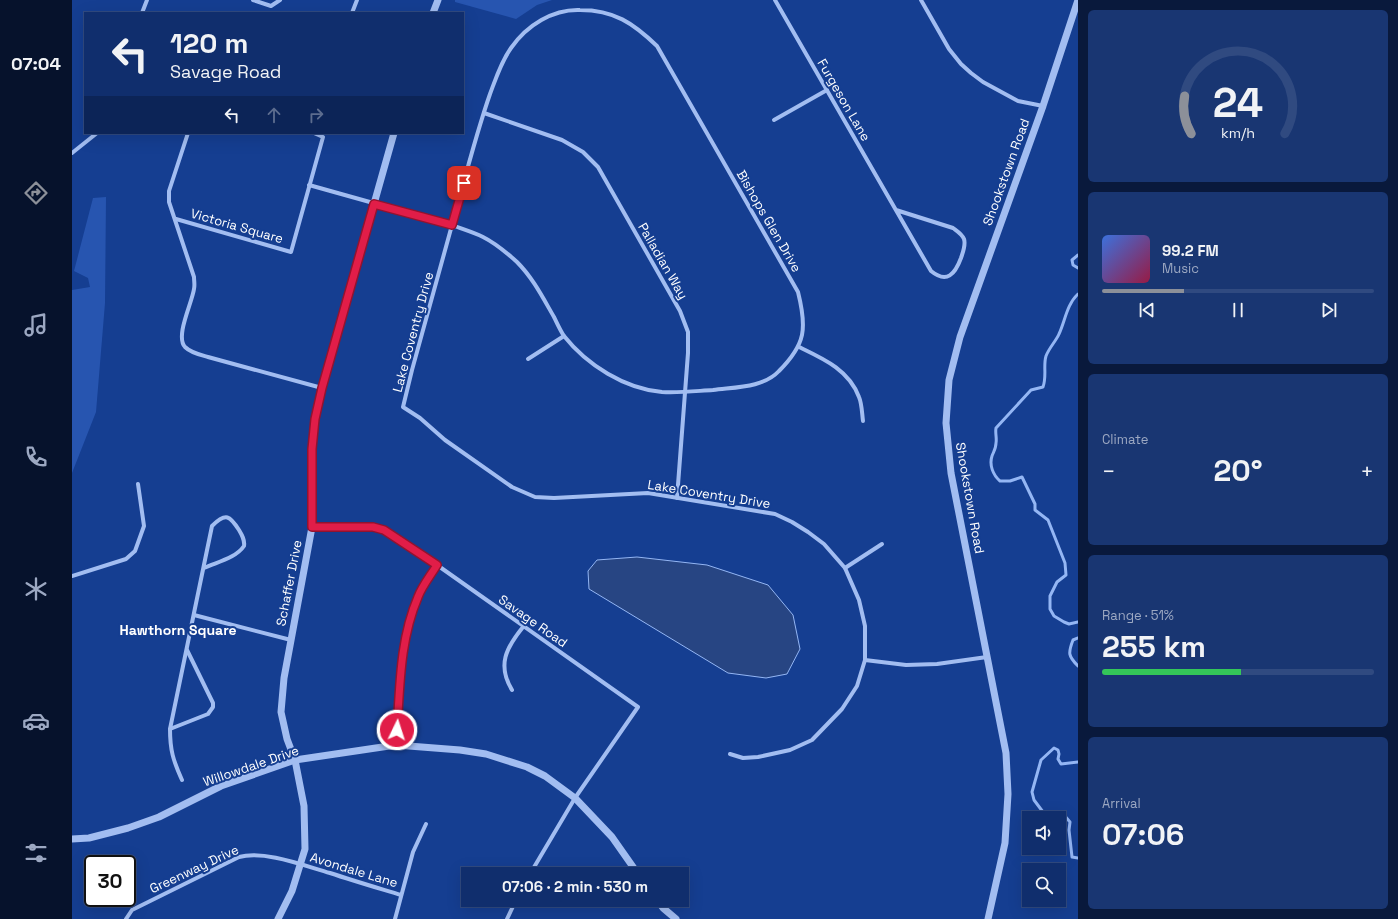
<!DOCTYPE html>
<html lang="en">
<head>
<meta charset="utf-8">
<style>
	:root { --surface:#102e6d; --page:#193672; --text:#f1f3f6; --muted:#9ca8c2; --line:#304a80; --accent:#8c9099 }
	body { margin:0; font-family:"Space Grotesk",sans-serif; background:var(--page); color:var(--text); height:100vh; display:flex; flex-direction:column; font-size:15px; white-space:nowrap }
	* { box-sizing:border-box; margin:0 }
	p { font-size:13px; color:var(--muted) }
	.icon { flex:none; width:22px; height:22px; fill:none; stroke:currentColor; stroke-width:2; stroke-linecap:round; stroke-linejoin:round }
	.map { position:relative; flex:1; overflow:hidden }
	.drawer { display:flex; flex-direction:column; gap:10px; padding:10px; background:#09193c; width:320px }
	.drawer>* { flex:none }
	.guide { position:absolute; left:12px; top:12px; width:380px; height:122px; border-radius:0px; box-shadow:0 4px 16px #0002,0 0 0 1px var(--line); background:#102e6d; color:var(--text); overflow:hidden }
	.controls { position:absolute; left:950px; top:811px; display:grid; gap:8px }
	.controls a { display:grid; place-items:center; width:44px; height:44px; border-radius:0px; background:var(--surface); box-shadow:0 4px 16px #0002,0 0 0 1px var(--line); font-size:20px }
	.speed { position:absolute; left:12px; top:855px; display:flex; gap:8px; font-size:20px; font-weight:700; text-align:center }
	.speed>* { display:grid; place-content:center; width:52px; height:52px; border-radius:50%; background:var(--surface); box-shadow:0 4px 16px #0002,0 0 0 1px var(--line); line-height:1 }
	.speed .limit { border:2px solid #111; border-radius:6px; background:#fff; color:#111 }
	.pin { position:absolute; display:grid; place-items:center; width:34px; height:34px; color:#fff; margin:-17px; border-radius:8px; box-shadow:0 2px 6px #0006 }
	.me { position:absolute; width:44px; margin:-22px; rotate:4deg; stroke-linejoin:round; filter:drop-shadow(0 0 3px #0008) }
	.turn { display:flex; align-items:center; gap:14px; height:84px; padding:0 20px; font-size:18px }
	.turn .icon { width:52px; height:52px; stroke-width:2.5 }
	.turn b { display:block; font-size:28px; line-height:34px }
	.lanes { display:flex; align-items:center; height:38px; padding:0 20px; background:#0003; justify-content:center; gap:20px; direction:ltr }
	.lanes .off { opacity:.35 }
	.big { font-size:30px; font-weight:700; line-height:1.1 }
	.drawer .tile { flex:1; display:flex; flex-direction:column; justify-content:center; gap:6px; min-width:0; padding:0 14px; border-radius:6px; background:var(--page) }
	.drawer .dial { align-items:center; gap:0 }
	.dial svg { height:104px; overflow:visible; fill:none; stroke:var(--line); stroke-width:7; stroke-linecap:round; text-anchor:middle }
	.dial text { fill:var(--text); stroke:none }
	.song { display:flex; align-items:center; gap:12px }
	.cover { width:48px; height:48px; border-radius:6px; background:linear-gradient(135deg,hsl(220 70% 55%),hsl(340 70% 35%)) }
	.played { height:4px; border-radius:2px; background:linear-gradient(90deg,var(--accent) 30%,var(--line) 30%) }
	.keys { display:flex; justify-content:space-around; direction:ltr }
	.heat { display:flex; justify-content:space-between; align-items:center; font-size:22px; direction:ltr }
	.charge { height:6px; border-radius:3px; background:linear-gradient(90deg,#34c759 51%,var(--line) 0) }
	.trip { position:absolute; left:389px; top:867px; width:228px; height:40px; border-radius:0px; background:var(--surface); box-shadow:0 4px 16px #0002,0 0 0 1px var(--line); font-weight:700; line-height:40px; text-align:center }
	main { display:flex; flex:1; min-height:0 }
	.tabs { display:flex; flex-direction:column; width:72px; justify-content:space-around; align-items:center; background:#06122c; color:var(--muted) }
	.tabs .icon { width:28px; height:28px }
	.tabs .active { color:var(--accent) }
	.tabs b { font-size:18px; color:var(--text) }
	.map>svg:first-child { display:block }
	.green { fill:#2755b0 }
	.water { fill:#274583; stroke:#94b6f4 }
	.lines { fill:none; stroke-linecap:round; stroke-linejoin:round }
	.stream { stroke:#94b6f4; stroke-width:3 }
	.minor { stroke:#a2bdf1; stroke-width:4 }
	.tertiary { stroke:#a2bdf1; stroke-width:7 }
	.route-casing { stroke:#92132f; stroke-width:10 }
	.route { stroke:#e11d48; stroke-width:7 }
	.labels { text-anchor:middle; dominant-baseline:central; stroke-width:4; stroke-linejoin:round; paint-order:stroke }
	.street-label { font-size:13px; fill:#fff; stroke:#153e91 }
	.neighbourhood-label { font-size:14px; font-weight:bold; fill:#fff; stroke:#153e91 }
</style>
</head>
<body>
<main>
<nav class="tabs">
<b>07:04</b>
<svg class="icon active" aria-label="directions" viewBox="0 0 24 24"><path d="M12 3l9 9-9 9-9-9zM9 14v-3h6M13 9l2 2-2 2"/></svg>
<svg class="icon" aria-label="music" viewBox="0 0 24 24"><path d="M9 18V5l10-2v13"/><circle cx="6" cy="18" r="3"/><circle cx="16" cy="16" r="3"/></svg>
<svg class="icon" aria-label="phone" viewBox="0 0 24 24"><path d="M5 4h4l2 5-3 2q2 4 5 5l2-3 5 2v4C11 20 4 13 5 4z"/></svg>
<svg class="icon" aria-label="climate" viewBox="0 0 24 24"><path d="M12 3v18M4 7l16 10M4 17L20 7"/></svg>
<svg class="icon" aria-label="car" viewBox="0 0 24 24"><path d="M5 17H2v-5l4-1 3-4h7l3 4 3 1v5h-3M9 17h6M6 11h13"/><circle cx="7" cy="17" r="2"/><circle cx="17" cy="17" r="2"/></svg>
<svg class="icon" aria-label="filters" viewBox="0 0 24 24"><path d="M4 7h16M4 17h16"/><circle cx="9" cy="7" r="2"/><circle cx="15" cy="17" r="2"/></svg>
</nav>
<div class="map">
<svg width="1006" height="919" viewBox="0 0 1006 919">
	<rect width="100%" height="100%" fill="#153e91"/>
	<!-- green -->
	<g class="green">
		<polygon points="383,0 480,0 465,5 444,19 383,2"/>
		<polygon points="34,197 33,303 24,412 0,473 0,290 18,287 16,278 2,271 21,198"/>
	</g>
	<!-- water -->
	<polygon class="water" points="565,557 635,565 696,585 721,615 728,649 715,674 694,678 656,673 517,589 516,571 525,560"/>
	<g class="lines">
		<!-- stream -->
		<g class="stream">
			<polyline points="1006,255 1000,260 1001,265 1006,268"/>
			<path d="M1006,294c-11,10 -13,27 -19,40 -3,7 -10,14 -13,22 -3,10 1,20 -3,31l-12,3 -35,38c-1,5 1,10 0,15 0,5 -2,8 -4,13 -3,9 1,19 8,25h10l12,-4 13,27v6l13,10 17,43 1,12 -9,7 -7,14v13l4,7 10,6 5,2 9,-2"/>
			<path d="M1006,638l-5,2c-5,13 -5,16 5,26"/>
			<polyline points="1006,762 989,764 986,759 987,754 986,750 982,748 969,760 960,792 962,800 971,812 976,815 992,815 998,822 997,830 1000,857 1006,858"/>
		</g>
		<!-- minor -->
		<g class="minor">
			<polyline points="181,0 199,6 208,0"/>
			<path d="M703,0l156,271c16,13 24,3 30,-13 2,-6 5,-13 3,-19 -2,-5 -7,-8 -11,-11l-57,-18"/>
			<polyline points="849,0 877,49 889,64 899,73 911,82 946,101 971,106"/>
			<polyline points="70,13 75,0"/>
			<polyline points="280,13 285,0"/>
			<polyline points="412,113 490,140 511,152 526,167 608,311 616,332 616,353 605,498"/>
			<polyline points="702,120 755,90"/>
			<path d="M116,133l-19,58v11l25,75c0,4 1,8 0,12 -2,14 -19,47 -9,58 6,6 16,8 23,10l114,31"/>
			<polyline points="0,153 25,133"/>
			<path d="M237,185l143,40c12,-43 23,-88 38,-131 6,-16 11,-32 21,-46 16,-23 42,-39 69,-38 34,0 53,13 77,36l141,246c9,36 8,52 -19,79 -16,17 -44,16 -66,19 -17,1 -34,3 -51,2 -37,-3 -75,-27 -98,-56 -4,-6 -7,-13 -10,-19 -11,-19 -21,-39 -37,-55 -10,-9 -22,-19 -34,-25 -10,-5 -21,-8 -31,-12l-40,145 -9,37 17,11 25,22 67,47 23,10 19,1 94,-5 127,21 17,8 16,10 16,12 21,24 14,32 6,26v34l-8,26 -15,23 -30,31 -22,10 -32,7 -15,1 -13,-4"/>
			<polyline points="104,219 219,252 251,137 242,133"/>
			<path d="M727,347c25,12 50,23 60,50 3,7 3,17 4,24"/>
			<polyline points="456,359 492,336"/>
			<polyline points="240,527 301,527 312,530 365,565 566,707 503,798 458,874"/>
			<polyline points="773,568 810,544"/>
			<polyline points="0,576 54,559 63,551 72,526 66,484"/>
			<polyline points="122,615 219,640"/>
			<polyline points="793,660 834,665 865,664 915,657"/>
			<path d="M440,690c-15,-25 -6,-42 11,-63"/>
			<polyline points="98,729 136,714 141,707 141,703 115,650"/>
			<path d="M324,745c3,-49 2,-102 22,-148 4,-11 13,-22 19,-32"/>
			<path d="M110,780c-9,-20 -12,-30 -12,-51l42,-203c14,-14 18,-10 27,4 3,5 6,10 5,16 -8,12 -27,16 -40,22"/>
			<path d="M54,919l6,-9 107,-53c26,-7 66,9 91,16 24,8 48,15 71,22"/>
			<polyline points="323,919 341,852 354,824"/>
			<polyline points="435,919 444,900"/>
		</g>
		<!-- tertiary -->
		<g class="tertiary">
			<polyline points="361,13 366,0"/>
			<polyline points="0,839 17,838 56,828 87,817 149,786 223,760 324,745 388,750 414,754 455,767 473,776 503,798 540,837 566,874"/>
			<polyline points="585,900 591,908 604,919"/>
			<polyline points="206,919 220,891 233,849 232,806 223,760 215,739 209,712 212,678 240,527 240,449 243,419 250,388 322,133"/>
			<polyline points="916,919 933,843 936,794 934,753 879,473 874,423 877,380 888,337 971,106 1006,0"/>
		</g>
	</g>
	<g class="lines">
		<!-- route casing -->
		<g class="route-casing">
			<path id="route" d="M325,730c3,-45 3,-91 21,-133 4,-11 13,-22 19,-32l-53,-35 -11,-3h-61v-78l3,-30 7,-31 52,-184 78,21 12,-42"/>
		</g>
		<!-- route -->
		<use href="#route" class="route"/>
	</g>
	<g class="labels">
		<!-- street labels -->
		<g class="street-label">
			<text transform="translate(772 100) rotate(60)">Furgeson Lane</text>
			<text transform="translate(934 172) rotate(-70)">Shookstown Road</text>
			<text transform="translate(697 221) rotate(60)">Bishops Glen Drive</text>
			<text transform="translate(165 226) rotate(16)">Victoria Square</text>
			<text transform="translate(591 261) rotate(60)">Palladian Way</text>
			<text transform="translate(341 332) rotate(-75)">Lake Coventry Drive</text>
			<text transform="translate(637 494) rotate(9)">Lake Coventry Drive</text>
			<text transform="translate(898 498) rotate(80)">Shookstown Road</text>
			<text transform="translate(217 583) rotate(-79)">Schaffer Drive</text>
			<text transform="translate(461 621) rotate(35)">Savage Road</text>
			<text transform="translate(179 766) rotate(-19)">Willowdale Drive</text>
			<text transform="translate(122 869) rotate(-25)">Greenway Drive</text>
			<text transform="translate(282 870) rotate(17)">Avondale Lane</text>
		</g>
		<!-- neighbourhood labels -->
		<g class="neighbourhood-label">
			<text x="106" y="630">Hawthorn Square</text>
		</g>
	</g>
</svg>
<div class="controls">
<a><svg class="icon" aria-label="sound" viewBox="0 0 24 24"><path d="M4 9h4l5-4v14l-5-4H4zM17 9q2 3 0 6"/></svg></a>
<a><svg class="icon" aria-label="search" viewBox="0 0 24 24"><circle cx="10" cy="10" r="6"/><path d="M15 15l6 6"/></svg></a>
</div>
<div class="speed"><div class="limit">30</div></div>
<div class="pin" style="left:392px;top:183px;background:#d93025"><svg class="icon" aria-label="arrive" viewBox="0 0 24 24"><path d="M6 21V4h12l-3 4 3 4H6"/></svg></div>
<svg class="me" style="left:325px;top:730px" viewBox="-20 -20 40 40"><circle r="17" fill="#e11d48" stroke="#fff" stroke-width="3"/><path d="M0-11L8 9 0 5-8 9z" fill="#fff"/></svg>
<div class="trip">07:06 · 2 min · 530 m</div>
<div class="guide">
<div class="turn"><svg class="icon" aria-label="left" viewBox="0 0 24 24"><path d="M17 20v-9H6M10 6l-5 5 5 5"/></svg><div><b>120 m</b>Savage Road</div></div>
<div class="lanes"><svg class="icon" aria-label="left" viewBox="0 0 24 24"><path d="M17 20v-9H6M10 6l-5 5 5 5"/></svg><svg class="icon off" aria-label="ahead" viewBox="0 0 24 24"><path d="M12 20V5M6 11l6-6 6 6"/></svg><svg class="icon off" aria-label="right" viewBox="0 0 24 24"><path d="M7 20v-9h11M14 6l5 5-5 5"/></svg></div>
</div>
</div>
<section class="drawer">
<div class="tile dial"><svg viewBox="0 0 100 80">
<path d="M14 69A42 42 0 1 1 86 69"/>
<path d="M14 69A42 42 0 0 1 9 40" stroke="#8c9099"/>
<text x="50" y="56" font-size="32" font-weight="700">24</text>
<text x="50" y="72" font-size="11">km/h</text>
</svg></div>
<div class="tile">
<div class="song"><i class="cover"></i><div><b>99.2 FM</b><p>Music</p></div></div>
<div class="played"></div>
<div class="keys"><svg class="icon" aria-label="previous" viewBox="0 0 24 24"><path d="M18 5L8 12l10 7zM5 5v14"/></svg><svg class="icon" aria-label="pause" viewBox="0 0 24 24"><path d="M8 5v14M16 5v14"/></svg><svg class="icon" aria-label="next" viewBox="0 0 24 24"><path d="M6 5l10 7-10 7zM19 5v14"/></svg></div>
</div>
<div class="tile"><p>Climate</p>
<div class="heat"><a>−</a><b class="big">20°</b><a>+</a></div>
</div>
<div class="tile"><p>Range · 51%</p><b class="big">255 km</b><div class="charge"></div></div>
<div class="tile"><p>Arrival</p><b class="big">07:06</b></div>
</section>
</main>
</body>
</html>
